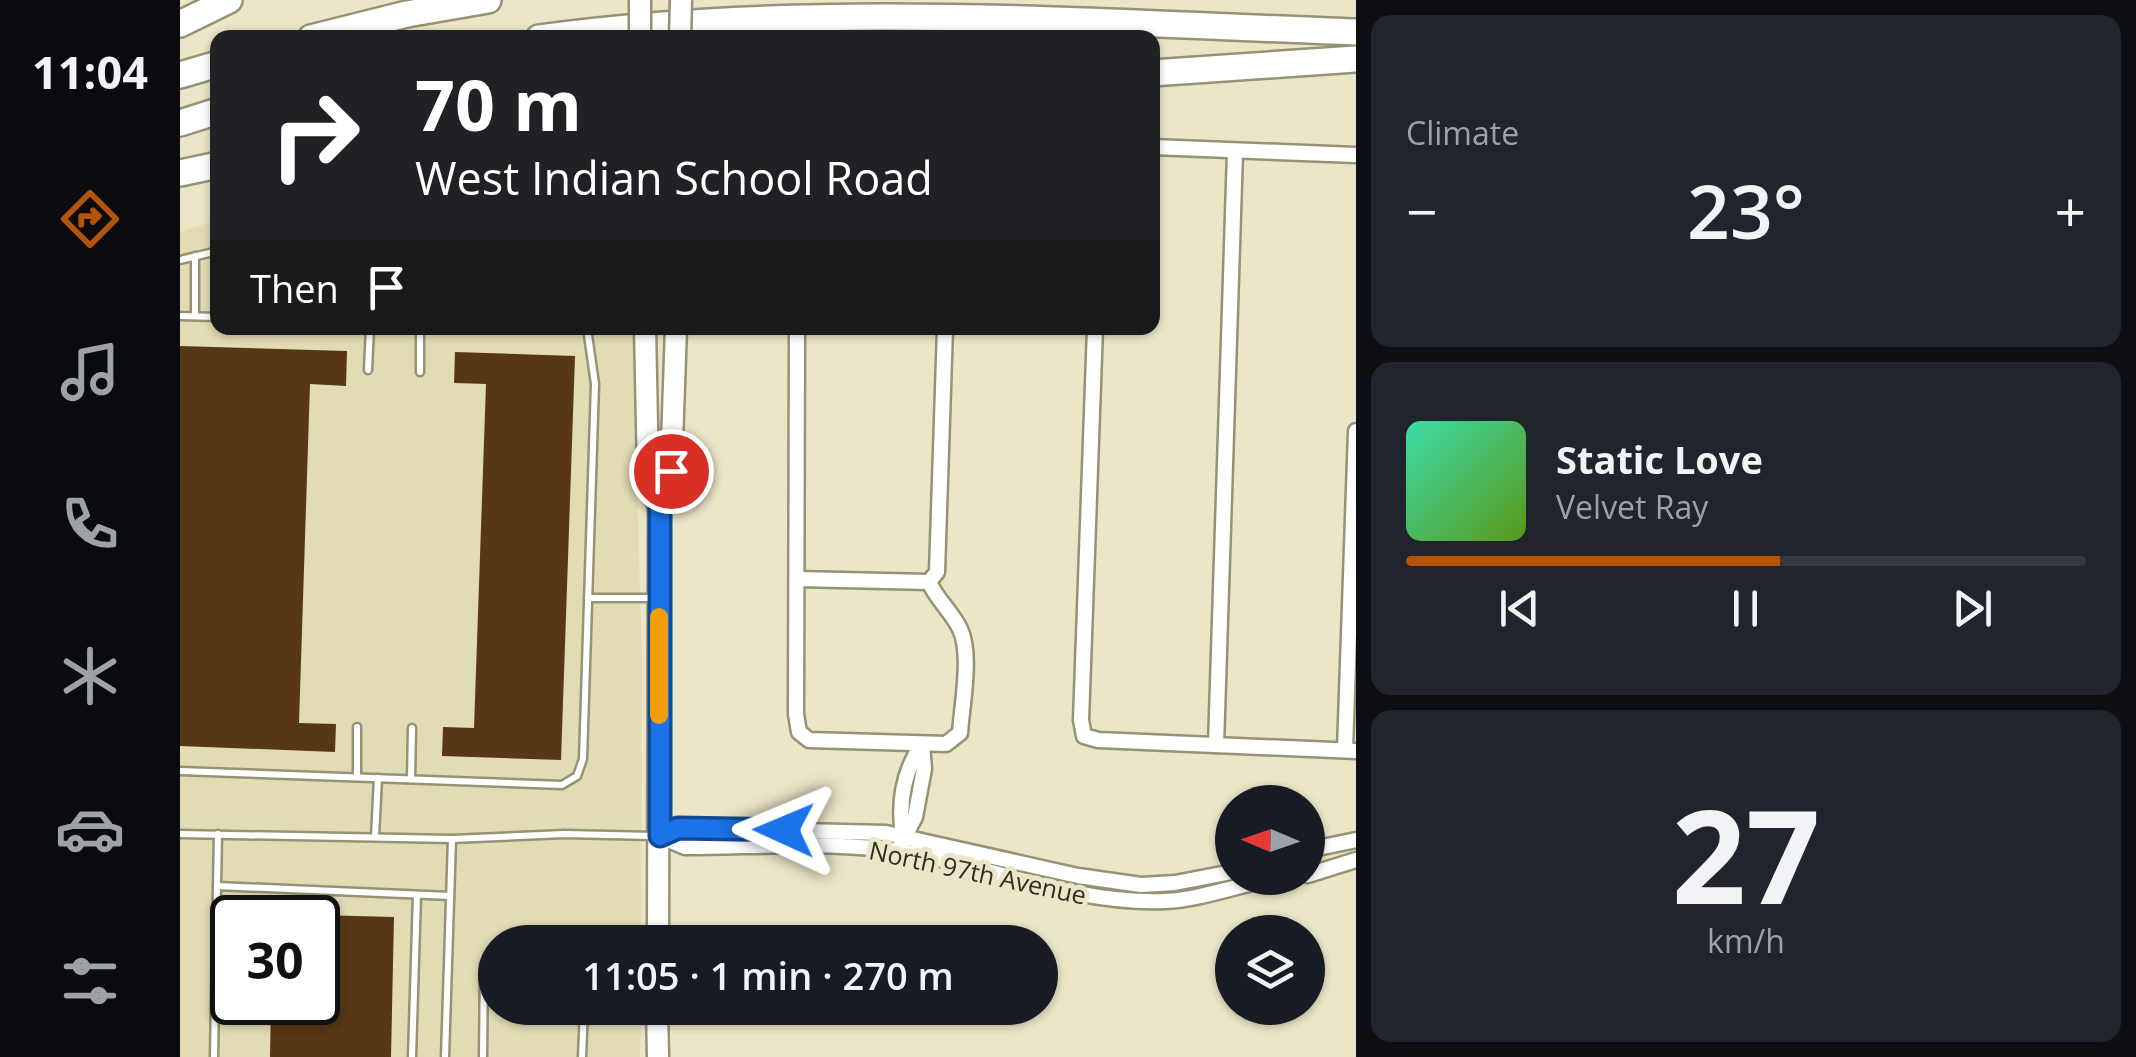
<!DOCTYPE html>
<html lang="en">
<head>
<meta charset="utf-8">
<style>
	:root { --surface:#171b24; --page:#20242c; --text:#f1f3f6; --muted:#9ea1a6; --line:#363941; --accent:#b45309 }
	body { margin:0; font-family:"Open Sans",sans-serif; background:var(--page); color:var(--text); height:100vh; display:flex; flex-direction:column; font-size:38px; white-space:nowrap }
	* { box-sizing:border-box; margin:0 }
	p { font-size:32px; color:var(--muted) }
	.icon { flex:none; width:55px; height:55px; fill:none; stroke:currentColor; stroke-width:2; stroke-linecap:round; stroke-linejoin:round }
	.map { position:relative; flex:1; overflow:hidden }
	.panel { display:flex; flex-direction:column; gap:15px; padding:15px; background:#0d0f14; width:780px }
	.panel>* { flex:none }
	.top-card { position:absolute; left:30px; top:30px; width:950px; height:305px; border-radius:20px; box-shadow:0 2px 8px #0004; background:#202124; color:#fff; overflow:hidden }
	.needle { width:65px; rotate:272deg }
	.fabs { position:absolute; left:1035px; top:785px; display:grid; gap:20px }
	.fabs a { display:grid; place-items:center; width:110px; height:110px; border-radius:50%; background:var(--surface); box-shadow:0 2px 8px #0004; font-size:50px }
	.speed { position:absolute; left:30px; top:895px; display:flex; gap:20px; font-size:50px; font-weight:700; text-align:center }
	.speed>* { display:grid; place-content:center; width:130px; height:130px; border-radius:50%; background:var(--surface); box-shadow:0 2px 8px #0004; line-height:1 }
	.speed .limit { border:5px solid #111; border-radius:15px; background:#fff; color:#111 }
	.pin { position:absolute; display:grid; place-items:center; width:85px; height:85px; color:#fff; margin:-42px; border:5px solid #fff; border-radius:50%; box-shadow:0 2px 10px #0007 }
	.me { position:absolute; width:110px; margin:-55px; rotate:271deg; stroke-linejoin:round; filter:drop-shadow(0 0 8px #0008) }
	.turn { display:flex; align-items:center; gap:35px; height:210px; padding:0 40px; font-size:45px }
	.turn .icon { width:130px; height:130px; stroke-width:2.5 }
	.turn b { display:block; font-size:70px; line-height:85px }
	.then { display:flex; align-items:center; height:95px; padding:0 40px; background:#0003; gap:20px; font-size:38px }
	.big { font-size:75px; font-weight:600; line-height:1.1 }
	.panel .widget { flex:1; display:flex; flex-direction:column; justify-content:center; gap:15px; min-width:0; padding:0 35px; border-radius:20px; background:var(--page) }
	.panel .dial { align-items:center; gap:0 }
	.dial b { font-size:130px; line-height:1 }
	.song { display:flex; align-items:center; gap:30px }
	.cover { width:120px; height:120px; border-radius:15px; background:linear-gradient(135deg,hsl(160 70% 55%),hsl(90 70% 35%)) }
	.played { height:10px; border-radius:5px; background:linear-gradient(90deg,var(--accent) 55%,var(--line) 55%) }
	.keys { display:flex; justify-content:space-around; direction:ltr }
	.heat { display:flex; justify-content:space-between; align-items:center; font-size:55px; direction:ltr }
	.trip { position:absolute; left:298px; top:925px; width:580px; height:100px; border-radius:50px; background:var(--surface); box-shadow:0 2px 8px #0004; font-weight:600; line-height:100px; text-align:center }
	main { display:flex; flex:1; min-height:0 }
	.menu { display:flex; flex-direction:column; width:180px; justify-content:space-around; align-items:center; background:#090b0e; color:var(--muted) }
	.menu .icon { width:70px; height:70px }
	.menu .selected { color:var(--accent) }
	.menu b { font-size:45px; color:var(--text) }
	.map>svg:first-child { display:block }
	.built { fill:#e2dcb5; fill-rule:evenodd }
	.building { fill:#573715 }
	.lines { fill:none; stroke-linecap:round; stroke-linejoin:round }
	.service-casing { stroke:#969275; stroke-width:11 }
	.minor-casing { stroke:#969275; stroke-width:19 }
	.secondary-casing { stroke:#969275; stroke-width:25 }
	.motorway-casing { stroke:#969275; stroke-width:30 }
	.service { stroke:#fff; stroke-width:6 }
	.minor { stroke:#fff; stroke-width:14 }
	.secondary { stroke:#fff; stroke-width:20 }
	.motorway { stroke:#fff; stroke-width:25 }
	.secondary-bridge-casing { stroke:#969275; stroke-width:25; stroke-linecap:butt }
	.secondary-bridge { stroke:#fff; stroke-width:20 }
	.route-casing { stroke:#114b97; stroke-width:25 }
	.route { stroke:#1a73e8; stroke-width:18 }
	.slow { stroke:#f59e0b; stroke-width:18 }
	.labels { text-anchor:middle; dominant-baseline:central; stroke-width:10; stroke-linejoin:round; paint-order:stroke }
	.street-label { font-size:25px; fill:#2f2d21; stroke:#ebe6c7 }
</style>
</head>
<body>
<main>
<nav class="menu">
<b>11:04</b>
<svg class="icon selected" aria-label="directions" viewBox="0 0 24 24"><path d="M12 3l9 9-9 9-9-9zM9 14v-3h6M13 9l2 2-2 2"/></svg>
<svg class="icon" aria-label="music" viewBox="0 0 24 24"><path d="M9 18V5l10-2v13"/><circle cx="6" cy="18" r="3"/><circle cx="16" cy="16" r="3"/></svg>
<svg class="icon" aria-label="phone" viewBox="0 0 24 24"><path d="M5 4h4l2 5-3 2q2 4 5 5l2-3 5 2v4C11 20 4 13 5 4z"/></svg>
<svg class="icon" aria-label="climate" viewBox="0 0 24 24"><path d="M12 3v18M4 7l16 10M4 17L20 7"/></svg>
<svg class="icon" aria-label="car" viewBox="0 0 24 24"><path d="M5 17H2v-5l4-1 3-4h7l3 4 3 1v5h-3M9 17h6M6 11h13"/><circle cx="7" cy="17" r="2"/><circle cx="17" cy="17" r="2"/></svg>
<svg class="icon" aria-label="filters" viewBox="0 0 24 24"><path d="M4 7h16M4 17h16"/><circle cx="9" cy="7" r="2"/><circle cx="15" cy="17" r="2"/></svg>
</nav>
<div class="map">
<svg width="1176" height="1057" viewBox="0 0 1176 1057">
	<rect width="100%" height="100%" fill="#ebe6c7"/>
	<!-- built -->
	<path class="built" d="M37,220l1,108h420l-2,116 6,225 -1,273h-146v66h146l-1,49h-460v-825zM52,918h86v84h-86z"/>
	<!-- building -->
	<g class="building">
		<polygon points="0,346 167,351 166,386 130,384 119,723 156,724 155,752 0,746"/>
		<polygon points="275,352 395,356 381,760 262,756 263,727 294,728 306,384 274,383"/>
		<polygon points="138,915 214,917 211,1057 90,1057 91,1002 138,1002"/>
	</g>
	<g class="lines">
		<!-- service casing -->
		<g class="service-casing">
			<g id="service">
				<polyline points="0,260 38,251"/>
				<polyline points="0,316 38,317"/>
				<polyline points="15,316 15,256"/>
				<polyline points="188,370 190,328"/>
				<polyline points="240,372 240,328"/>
				<polyline points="408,598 477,598"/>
				<polyline points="0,771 382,785 397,776 403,759 415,384 407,328"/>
				<polyline points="177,777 177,727"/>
				<polyline points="231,779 232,728"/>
				<polyline points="0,834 272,839 384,834 474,836"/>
				<polyline points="38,834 37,886 270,896"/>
				<polyline points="195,837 198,778"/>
				<polyline points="34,1057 37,886"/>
				<polyline points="232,1057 237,895"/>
				<polyline points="265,1057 272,839"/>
				<polyline points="303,1057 304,964 315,965"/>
				<polyline points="402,1057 404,1008"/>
			</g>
		</g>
		<!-- minor casing -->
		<g class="minor-casing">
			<g id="minor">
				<polyline points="972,147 1176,155"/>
				<path d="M617,328l-1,386 3,18 10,8 137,4 14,-11c2,-29 12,-79 0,-104 -8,-17 -23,-29 -31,-47l8,-10 8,-244"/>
				<polyline points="915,328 901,720 904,736 918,740 1176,751"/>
				<polyline points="617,579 749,582"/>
				<polyline points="1036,745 1055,152"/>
				<polyline points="1165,750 1176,431"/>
				<path d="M479,836l26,11c75,0 154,-7 228,6 83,16 166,52 253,48 37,-2 74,-17 111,-23"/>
				<polyline points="479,836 498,828 706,833 898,876 961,885 995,883 1052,872"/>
				<path d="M723,836c-5,-33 0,-64 19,-92"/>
				<polyline points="721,844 735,817 744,769 742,744"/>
				<polyline points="1128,850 1176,840"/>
				<polyline points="1128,875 1176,860"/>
			</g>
		</g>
		<!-- secondary casing -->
		<g class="secondary-casing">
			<g id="secondary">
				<polyline points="465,328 468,473 479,509"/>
				<polyline points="478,942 479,509 491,471 496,328"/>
				<polyline points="477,1008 478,1057"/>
			</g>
		</g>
		<!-- motorway casing -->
		<g class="motorway-casing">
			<g id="motorway">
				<polyline points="0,24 49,0"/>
				<polyline points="131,38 227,14 308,0"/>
				<path d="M359,38c271,-37 544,-16 817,-6"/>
				<polyline points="972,73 1176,59"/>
				<polyline points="0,75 38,64"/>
				<polyline points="0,123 38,111"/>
				<polyline points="0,173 38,165"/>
			</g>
		</g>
		<!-- service -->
		<use href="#service" class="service"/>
		<!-- minor -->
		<use href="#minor" class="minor"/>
		<!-- secondary -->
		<use href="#secondary" class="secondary"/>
		<!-- motorway -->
		<use href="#motorway" class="motorway"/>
		<!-- secondary-bridge casing -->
		<g class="secondary-bridge-casing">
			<g id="secondary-bridge">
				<polyline points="460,38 460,0"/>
				<polyline points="500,38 501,0"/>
			</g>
		</g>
		<!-- secondary-bridge -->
		<use href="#secondary-bridge" class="secondary-bridge"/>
	</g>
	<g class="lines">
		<!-- route casing -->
		<g class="route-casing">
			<polyline id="route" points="491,471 480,508 480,836 498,828 604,830"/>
		</g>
		<!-- route -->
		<use href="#route" class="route"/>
		<!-- slow -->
		<polyline class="slow" points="479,715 479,617"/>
	</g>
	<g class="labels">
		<!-- street labels -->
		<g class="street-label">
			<text transform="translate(798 872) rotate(12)">North 97th Avenue</text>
		</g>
	</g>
</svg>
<div class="fabs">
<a><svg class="needle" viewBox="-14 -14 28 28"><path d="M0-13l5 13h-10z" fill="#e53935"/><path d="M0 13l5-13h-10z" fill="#9ea1a6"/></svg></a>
<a><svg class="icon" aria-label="layers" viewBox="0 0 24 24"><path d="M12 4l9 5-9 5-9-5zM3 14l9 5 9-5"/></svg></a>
</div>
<div class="speed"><div class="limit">30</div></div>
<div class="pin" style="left:491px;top:471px;background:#d93025"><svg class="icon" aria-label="arrive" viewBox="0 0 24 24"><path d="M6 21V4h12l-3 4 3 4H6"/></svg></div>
<svg class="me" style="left:604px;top:830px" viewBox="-20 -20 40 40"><path d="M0-17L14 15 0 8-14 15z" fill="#1a73e8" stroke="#fff" stroke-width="4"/></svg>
<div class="trip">11:05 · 1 min · 270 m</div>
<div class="top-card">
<div class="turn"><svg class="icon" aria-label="right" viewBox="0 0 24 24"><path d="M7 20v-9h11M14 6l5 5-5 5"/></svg><div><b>70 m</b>West Indian School Road</div></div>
<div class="then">Then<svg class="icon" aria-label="arrive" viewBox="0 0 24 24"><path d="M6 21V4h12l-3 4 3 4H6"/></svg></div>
</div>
</div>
<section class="panel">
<div class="widget"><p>Climate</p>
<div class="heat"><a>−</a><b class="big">23°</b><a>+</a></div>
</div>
<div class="widget">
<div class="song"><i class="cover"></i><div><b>Static Love</b><p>Velvet Ray</p></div></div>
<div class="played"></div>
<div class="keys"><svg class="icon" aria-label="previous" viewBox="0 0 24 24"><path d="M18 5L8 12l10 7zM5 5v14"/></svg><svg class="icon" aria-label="pause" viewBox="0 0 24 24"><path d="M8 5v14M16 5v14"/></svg><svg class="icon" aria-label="next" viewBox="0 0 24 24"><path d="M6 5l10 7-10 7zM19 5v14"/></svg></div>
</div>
<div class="widget dial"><b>27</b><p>km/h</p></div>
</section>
</main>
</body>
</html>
